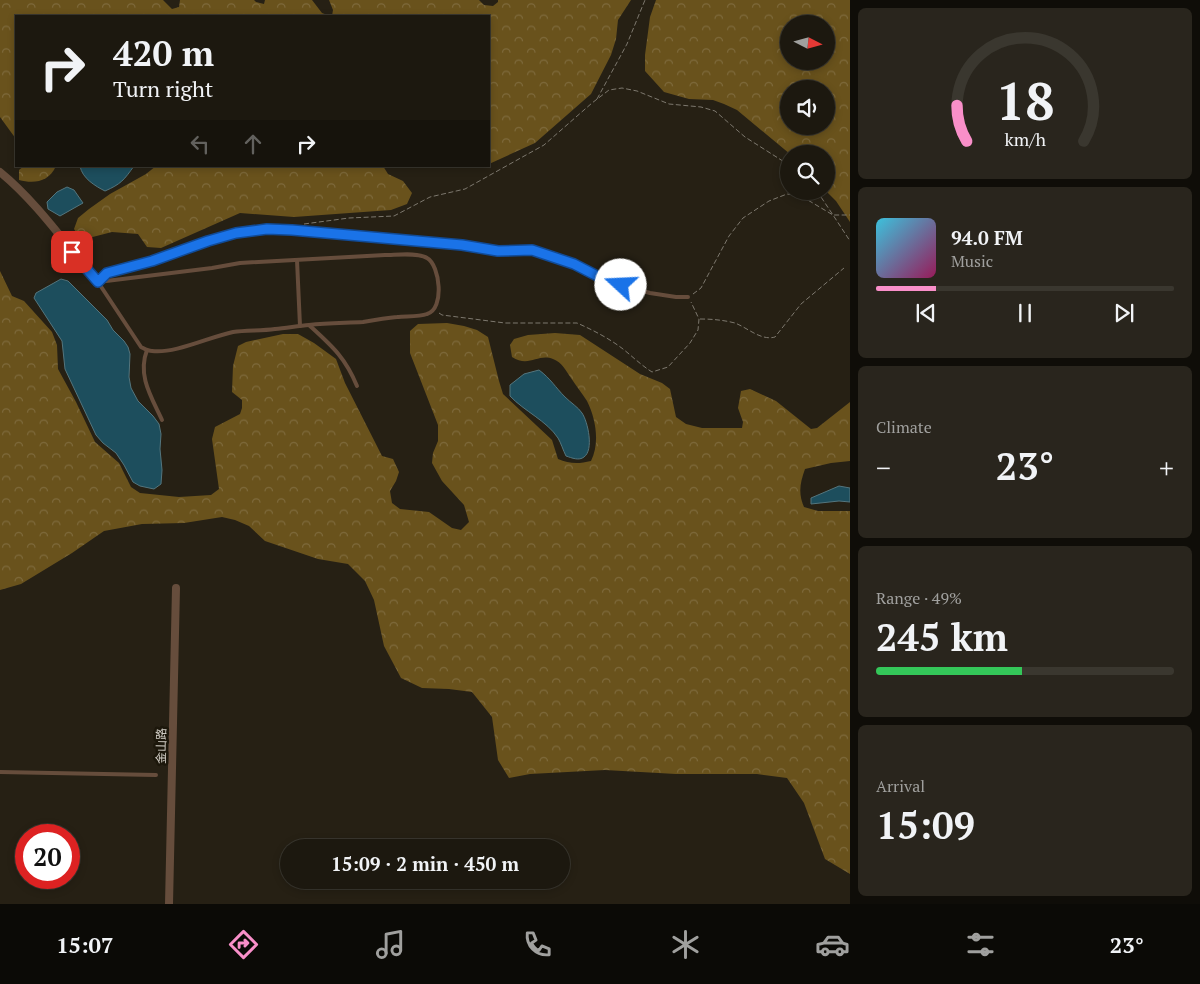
<!DOCTYPE html>
<html lang="en">
<head>
<meta charset="utf-8">
<style>
	:root { --surface:#1c180f; --page:#29251d; --text:#f1f3f6; --muted:#a0a09e; --line:#3a372f; --accent:#f98fc9 }
	body { margin:0; font-family:"PT Serif","Noto Sans SC",serif; background:var(--page); color:var(--text); height:100vh; display:flex; flex-direction:column; font-size:19px; white-space:nowrap }
	* { box-sizing:border-box; margin:0 }
	p { font-size:16px; color:var(--muted) }
	.icon { flex:none; width:28px; height:28px; fill:none; stroke:currentColor; stroke-width:2; stroke-linecap:round; stroke-linejoin:round }
	.map { position:relative; flex:1; overflow:hidden }
	.details { display:flex; flex-direction:column; gap:8px; padding:8px; background:#0f0d08; width:350px }
	.details>* { flex:none }
	.top-card { position:absolute; left:15px; top:15px; width:475px; height:152px; border-radius:0px; box-shadow:0 2px 8px #0003,0 0 0 1px var(--line); background:#1c180f; color:var(--text); overflow:hidden }
	.needle { width:32px; rotate:96deg }
	.tools { position:absolute; left:780px; top:15px; display:grid; gap:10px }
	.tools a { display:grid; place-items:center; width:55px; height:55px; border-radius:50%; background:var(--surface); box-shadow:0 2px 8px #0003,0 0 0 1px var(--line); font-size:25px }
	.speed { position:absolute; left:15px; top:824px; display:flex; gap:10px; font-size:25px; font-weight:700; text-align:center }
	.speed>* { display:grid; place-content:center; width:65px; height:65px; border-radius:50%; background:var(--surface); box-shadow:0 2px 8px #0003,0 0 0 1px var(--line); line-height:1 }
	.speed .limit { border:8px solid #d22; background:#fff; color:#111 }
	.pin { position:absolute; display:grid; place-items:center; width:42px; height:42px; color:#fff; margin:-21px; border-radius:10px; box-shadow:0 2px 8px #0006 }
	.me { position:absolute; width:55px; margin:-28px; rotate:290deg; stroke-linejoin:round; filter:drop-shadow(0 0 4px #0008) }
	.turn { display:flex; align-items:center; gap:18px; height:105px; padding:0 15px; font-size:22px }
	.turn .icon { width:65px; height:65px; stroke-width:2.5 }
	.turn b { display:block; font-size:35px; line-height:42px }
	.lanes { display:flex; align-items:center; height:48px; padding:0 15px; background:#0003; justify-content:center; gap:25px; direction:ltr }
	.lanes .off { opacity:.35 }
	.big { font-size:38px; font-weight:700; line-height:1.1 }
	.details .widget { flex:1; display:flex; flex-direction:column; justify-content:center; gap:8px; min-width:0; padding:0 18px; border-radius:8px; background:var(--page) }
	.details .dial { align-items:center; gap:0 }
	.dial svg { height:130px; overflow:visible; fill:none; stroke:var(--line); stroke-width:7; stroke-linecap:round; text-anchor:middle }
	.dial text { fill:var(--text); stroke:none }
	.song { display:flex; align-items:center; gap:15px }
	.cover { width:60px; height:60px; border-radius:8px; background:linear-gradient(135deg,hsl(190 70% 55%),hsl(330 70% 35%)) }
	.played { height:5px; border-radius:2px; background:linear-gradient(90deg,var(--accent) 20%,var(--line) 20%) }
	.keys { display:flex; justify-content:space-around; direction:ltr }
	.heat { display:flex; justify-content:space-between; align-items:center; font-size:28px; direction:ltr }
	.charge { height:8px; border-radius:4px; background:linear-gradient(90deg,#34c759 49%,var(--line) 0) }
	.trip { position:absolute; left:280px; top:839px; width:290px; height:50px; border-radius:25px; background:var(--surface); box-shadow:0 2px 8px #0003,0 0 0 1px var(--line); font-weight:700; line-height:50px; text-align:center }
	.tabs { display:flex; height:80px; justify-content:space-around; align-items:center; background:#0b0a06; color:var(--muted) }
	.tabs .icon { width:35px; height:35px }
	.tabs .active { color:var(--accent) }
	.tabs b { font-size:22px; color:var(--text) }
	main { display:flex; flex:1; min-height:0 }
	.map>svg:first-child { display:block }
	.forest { fill:url(#forest-crowns); fill-rule:evenodd }
	.water { fill:#1d4e5d; stroke:#54757d }
	.lines { fill:none; stroke-linecap:round; stroke-linejoin:round }
	.path { stroke:#7d786e; stroke-width:1; stroke-dasharray:5 2.5; stroke-linecap:butt }
	.service { stroke:#664d3c; stroke-width:4 }
	.minor { stroke:#664d3c; stroke-width:8 }
	.route-casing { stroke:#114b97; stroke-width:12 }
	.route { stroke:#1a73e8; stroke-width:9 }
	.labels { text-anchor:middle; dominant-baseline:central; stroke-width:5; stroke-linejoin:round; paint-order:stroke }
	.street-label { font-size:12px; fill:#d5d1c9; stroke:#1c170b }
</style>
</head>
<body>
<main>
<div class="map">
<svg width="850" height="904" viewBox="0 0 850 904">
	<defs>
		<pattern id="forest-crowns" width="20" height="18" patternUnits="userSpaceOnUse" patternTransform="scale(1.25)"><rect width="20" height="18" fill="#69521c"/><path d="M2 6a3 3 0 1 1 6 0M12 15a3 3 0 1 1 6 0" fill="none" stroke="#7e6a3c"/></pattern>
	</defs>
	<rect width="100%" height="100%" fill="#262014"/>
	<!-- forest -->
	<g class="forest">
		<polygon points="0,0 163,0 172,9 179,7 180,0 254,0 256,2 264,4 265,0 312,0 322,13 330,16 16,16 16,139 0,117"/>
		<polygon points="329,0 479,0 484,5 493,6 498,2 498,0 631,0 618,20 616,39 611,55 591,94 535,143 489,164 489,16 332,16 333,10"/>
		<path d="M656,0h194v222l-14,-21 -10,-10v-37h-36l-53,-44 -13,-6 -11,-4 -24,-1 -25,-7 -19,-21v-16l5,-38zM789,24h37v37h-37zM789,89h37v37h-37z"/>
		<path d="M24,166h32c-7,16 -22,18 -37,14v-10z"/>
		<polygon points="156,166 383,166 388,174 403,181 412,193 407,204 391,210 294,217 240,213 161,248 147,247 138,234 112,232 81,240 74,229 78,218 89,209 110,194 146,174"/>
		<path d="M0,271l12,25 12,5 28,31 5,13 1,24 18,33 19,40 24,21 12,24 9,6 39,4 32,-2 8,-6 -7,-50 3,-12 25,-13 2,-6v-8l-10,-8 1,-26 5,-20 8,-4 37,-8h15l16,9 22,16 9,24 37,73 11,3 6,13 -3,9 -6,10 2,12 8,6 29,3 23,16 9,2 8,-8 -5,-17 -22,-24 -10,-18 1,-10 5,-12v-16l-28,-72v-22l8,-7 29,-1 17,3 13,4 11,7 11,44 4,13 49,46 6,19c11,5 21,5 33,2 9,-18 5,-42 -4,-60 -5,-8 -11,-15 -16,-23 -5,-7 -9,-16 -18,-19 -15,-6 -24,9 -41,-2l-2,-12 4,-6 14,-4 27,-2 25,2 60,39 22,9 8,6 6,28 10,7 16,4h40l1,-6 -5,-14 3,-17 9,-2 26,12 35,28 6,-1 33,-26v59l-19,2 -26,6c-5,14 -7,24 -1,38l14,4h32v363l-25,-15 -21,-56 -17,-25 -30,-4h-81l-71,-4 -75,4 -21,4 -11,-18 -6,-43 -20,-25 -23,-3 -27,-1 -21,-10 -17,-32 -10,-46 -9,-19 -17,-17 -30,-5 -53,-18 -16,-15 -14,-6 -13,-3 -38,6 -42,1 -38,7 -32,22 -51,31 -21,6z"/>
	</g>
	<!-- water -->
	<g class="water">
		<path d="M80,166h54c-10,14 -13,18 -29,25 -10,-5 -23,-13 -25,-25z"/>
		<polygon points="67,187 74,190 83,203 60,216 48,209 47,202 57,192"/>
		<polygon points="61,279 68,281 107,320 113,330 124,341 128,347 130,354 129,377 131,388 138,401 153,416 159,424 161,434 160,449 162,470 161,484 154,489 140,486 133,482 124,465 116,453 103,443 96,435 65,369 62,341 34,298 36,293"/>
		<path d="M539,370c12,9 16,17 26,27 6,6 13,10 17,16 6,9 12,37 2,44 -5,4 -12,1 -18,-1 -3,-6 -5,-13 -8,-18 -11,-17 -34,-27 -48,-42v-11l14,-11z"/>
		<polygon points="839,486 850,488 850,502 839,501 811,504 811,498"/>
	</g>
	<g class="lines">
		<!-- path -->
		<g class="path">
			<polyline points="597,99 627,44 645,0"/>
			<polyline points="817,191 833,215 850,215"/>
			<polyline points="304,224 349,218 394,216 430,197 465,189 544,145 592,103 609,90 622,88 637,91 669,104 701,107 715,111 745,137 789,165"/>
			<polyline points="693,294 701,288 729,236 743,218 769,201 787,194 801,196 833,215 850,241"/>
			<path d="M439,313l3,2 63,8h72c16,7 33,16 46,26 10,8 18,16 29,23l16,-5 22,-24 8,-13 1,-11 -8,-17"/>
			<path d="M700,319c12,0 23,1 35,4 13,5 26,18 40,14l26,-33 43,-36"/>
		</g>
		<!-- service -->
		<g class="service">
			<path d="M385,255c11,0 33,-3 42,3 13,7 18,51 0,56 -8,3 -21,2 -30,3 -12,1 -23,3 -34,5 -18,1 -36,1 -54,3 -11,1 -23,3 -34,4 -14,2 -28,1 -42,3 -24,5 -58,22 -81,19 -4,0 -7,-2 -11,-4l-43,-65 114,-14 28,-5z"/>
			<polyline points="297,260 300,326"/>
			<polyline points="98,282 107,273 152,261 207,241 236,233 267,229 292,229 462,245 498,251 532,250 574,264 607,281 650,293 676,297 688,297"/>
			<path d="M309,325c23,21 36,32 48,61"/>
			<path d="M147,350c-10,26 5,48 15,70"/>
			<polyline points="0,772 156,775"/>
		</g>
		<!-- minor -->
		<g class="minor">
			<path d="M0,172c37,30 67,74 98,110"/>
			<polyline points="169,904 176,588"/>
		</g>
	</g>
	<g class="lines">
		<!-- route casing -->
		<g class="route-casing">
			<polyline id="route" points="72,252 98,282 107,273 152,261 208,241 236,233 267,229 292,230 462,245 498,251 532,250 574,264 607,281 621,285"/>
		</g>
		<!-- route -->
		<use href="#route" class="route"/>
	</g>
	<g class="labels">
		<!-- street labels -->
		<g class="street-label">
			<text transform="translate(161 746) rotate(-89)">金山路</text>
		</g>
	</g>
</svg>
<div class="tools">
<a><svg class="needle" viewBox="-14 -14 28 28"><path d="M0-13l5 13h-10z" fill="#e53935"/><path d="M0 13l5-13h-10z" fill="#a0a09e"/></svg></a>
<a><svg class="icon" aria-label="sound" viewBox="0 0 24 24"><path d="M4 9h4l5-4v14l-5-4H4zM17 9q2 3 0 6"/></svg></a>
<a><svg class="icon" aria-label="search" viewBox="0 0 24 24"><circle cx="10" cy="10" r="6"/><path d="M15 15l6 6"/></svg></a>
</div>
<div class="speed"><div class="limit">20</div></div>
<div class="pin" style="left:72px;top:252px;background:#d93025"><svg class="icon" aria-label="arrive" viewBox="0 0 24 24"><path d="M6 21V4h12l-3 4 3 4H6"/></svg></div>
<svg class="me" style="left:621px;top:285px" viewBox="-20 -20 40 40"><circle r="19" fill="#fff"/><path d="M0-13L10 11 0 6-10 11z" fill="#1a73e8"/></svg>
<div class="trip">15:09 · 2 min · 450 m</div>
<div class="top-card">
<div class="turn"><svg class="icon" aria-label="right" viewBox="0 0 24 24"><path d="M7 20v-9h11M14 6l5 5-5 5"/></svg><div><b>420 m</b>Turn right</div></div>
<div class="lanes"><svg class="icon off" aria-label="left" viewBox="0 0 24 24"><path d="M17 20v-9H6M10 6l-5 5 5 5"/></svg><svg class="icon off" aria-label="ahead" viewBox="0 0 24 24"><path d="M12 20V5M6 11l6-6 6 6"/></svg><svg class="icon" aria-label="right" viewBox="0 0 24 24"><path d="M7 20v-9h11M14 6l5 5-5 5"/></svg></div>
</div>
</div>
<section class="details">
<div class="widget dial"><svg viewBox="0 0 100 80">
<path d="M14 69A42 42 0 1 1 86 69"/>
<path d="M14 69A42 42 0 0 1 8 47" stroke="#f98fc9"/>
<text x="50" y="56" font-size="32" font-weight="700">18</text>
<text x="50" y="72" font-size="11">km/h</text>
</svg></div>
<div class="widget">
<div class="song"><i class="cover"></i><div><b>94.0 FM</b><p>Music</p></div></div>
<div class="played"></div>
<div class="keys"><svg class="icon" aria-label="previous" viewBox="0 0 24 24"><path d="M18 5L8 12l10 7zM5 5v14"/></svg><svg class="icon" aria-label="pause" viewBox="0 0 24 24"><path d="M8 5v14M16 5v14"/></svg><svg class="icon" aria-label="next" viewBox="0 0 24 24"><path d="M6 5l10 7-10 7zM19 5v14"/></svg></div>
</div>
<div class="widget"><p>Climate</p>
<div class="heat"><a>−</a><b class="big">23°</b><a>+</a></div>
</div>
<div class="widget"><p>Range · 49%</p><b class="big">245 km</b><div class="charge"></div></div>
<div class="widget"><p>Arrival</p><b class="big">15:09</b></div>
</section>
</main>
<nav class="tabs">
<b>15:07</b>
<svg class="icon active" aria-label="directions" viewBox="0 0 24 24"><path d="M12 3l9 9-9 9-9-9zM9 14v-3h6M13 9l2 2-2 2"/></svg>
<svg class="icon" aria-label="music" viewBox="0 0 24 24"><path d="M9 18V5l10-2v13"/><circle cx="6" cy="18" r="3"/><circle cx="16" cy="16" r="3"/></svg>
<svg class="icon" aria-label="phone" viewBox="0 0 24 24"><path d="M5 4h4l2 5-3 2q2 4 5 5l2-3 5 2v4C11 20 4 13 5 4z"/></svg>
<svg class="icon" aria-label="climate" viewBox="0 0 24 24"><path d="M12 3v18M4 7l16 10M4 17L20 7"/></svg>
<svg class="icon" aria-label="car" viewBox="0 0 24 24"><path d="M5 17H2v-5l4-1 3-4h7l3 4 3 1v5h-3M9 17h6M6 11h13"/><circle cx="7" cy="17" r="2"/><circle cx="17" cy="17" r="2"/></svg>
<svg class="icon" aria-label="filters" viewBox="0 0 24 24"><path d="M4 7h16M4 17h16"/><circle cx="9" cy="7" r="2"/><circle cx="15" cy="17" r="2"/></svg>
<b>23°</b>
</nav>
</body>
</html>
